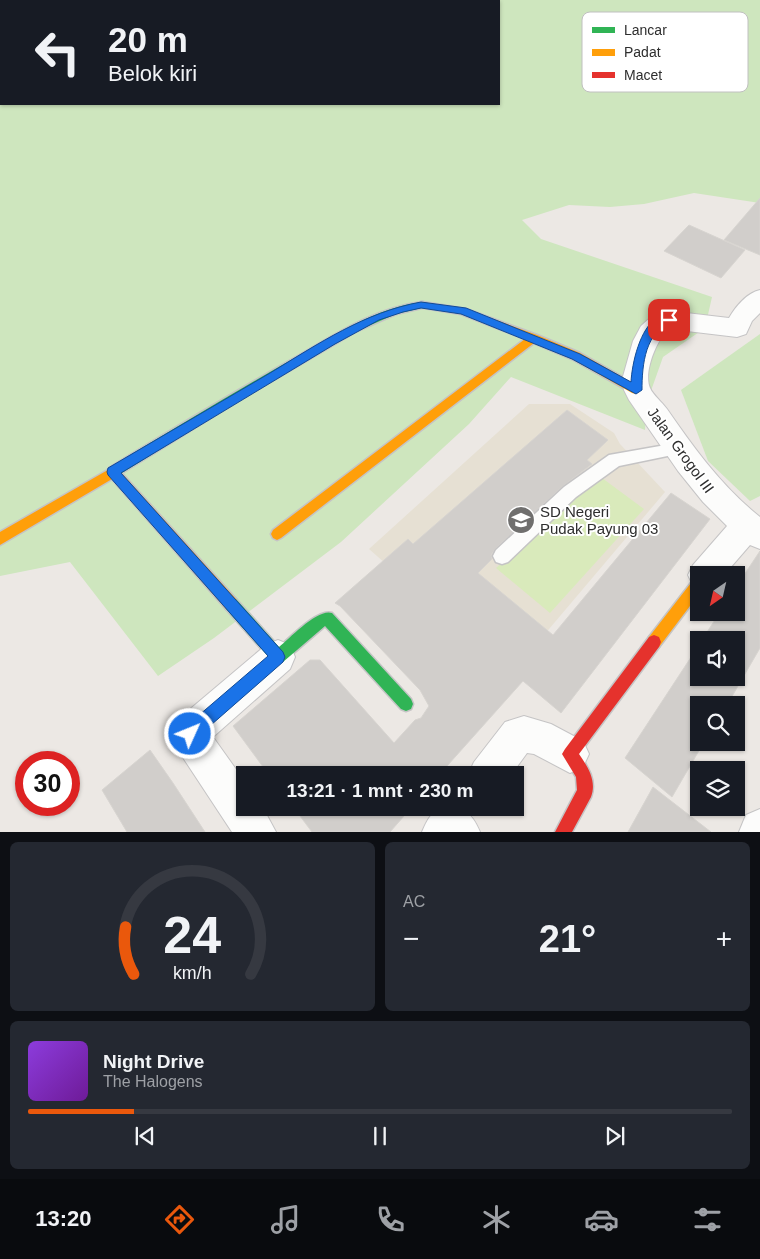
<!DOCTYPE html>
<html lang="id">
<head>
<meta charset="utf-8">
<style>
	:root { --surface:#171b24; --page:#242831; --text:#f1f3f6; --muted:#9ea1a6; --line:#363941; --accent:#ea580c }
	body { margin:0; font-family:Helvetica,sans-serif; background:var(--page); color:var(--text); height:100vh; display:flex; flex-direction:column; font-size:19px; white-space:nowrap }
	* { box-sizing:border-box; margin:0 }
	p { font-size:16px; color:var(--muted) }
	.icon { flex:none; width:28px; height:28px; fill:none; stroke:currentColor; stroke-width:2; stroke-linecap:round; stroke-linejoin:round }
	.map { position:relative; height:832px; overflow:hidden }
	.details { display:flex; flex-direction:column; gap:10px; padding:10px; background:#0d0f14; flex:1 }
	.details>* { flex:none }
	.hud { position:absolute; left:0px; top:0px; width:500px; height:105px; box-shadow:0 1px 4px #0004; background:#171b24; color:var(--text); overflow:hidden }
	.needle { width:32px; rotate:214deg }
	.tools { position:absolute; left:690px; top:566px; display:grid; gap:10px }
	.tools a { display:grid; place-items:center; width:55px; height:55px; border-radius:0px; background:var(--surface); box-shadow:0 1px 4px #0004; font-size:25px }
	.speed { position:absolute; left:15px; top:751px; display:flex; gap:10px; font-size:25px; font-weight:700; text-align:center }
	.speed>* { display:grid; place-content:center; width:65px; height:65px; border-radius:50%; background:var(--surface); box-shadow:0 1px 4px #0004; line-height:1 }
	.speed .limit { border:8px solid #d22; background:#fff; color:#111 }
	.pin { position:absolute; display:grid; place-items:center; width:42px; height:42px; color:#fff; margin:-21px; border-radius:10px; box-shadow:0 2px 8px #0006 }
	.me { position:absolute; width:55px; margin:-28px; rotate:46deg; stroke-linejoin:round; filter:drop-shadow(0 0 4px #0008) }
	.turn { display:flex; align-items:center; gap:18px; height:105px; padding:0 25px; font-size:22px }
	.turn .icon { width:65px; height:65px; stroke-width:2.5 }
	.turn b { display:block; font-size:35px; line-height:42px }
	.big { font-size:38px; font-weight:800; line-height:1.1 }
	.details .card { flex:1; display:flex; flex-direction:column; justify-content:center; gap:8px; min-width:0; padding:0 18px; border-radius:8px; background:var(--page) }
	.details .dial { align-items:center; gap:0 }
	.dial svg { height:130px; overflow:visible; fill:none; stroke:var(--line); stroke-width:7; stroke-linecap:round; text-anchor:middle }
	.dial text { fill:var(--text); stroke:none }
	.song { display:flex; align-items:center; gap:15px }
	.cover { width:60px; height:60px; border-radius:8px; background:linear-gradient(135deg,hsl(270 70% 55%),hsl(280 70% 35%)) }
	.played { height:5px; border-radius:2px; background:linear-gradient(90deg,var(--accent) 15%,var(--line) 15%) }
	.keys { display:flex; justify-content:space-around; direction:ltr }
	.heat { display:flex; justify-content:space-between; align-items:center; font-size:28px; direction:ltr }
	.details .tiles { flex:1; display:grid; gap:10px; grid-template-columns:1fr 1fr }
	.card:last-child { grid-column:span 2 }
	.trip { position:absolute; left:236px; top:766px; width:288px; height:50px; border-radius:0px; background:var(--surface); box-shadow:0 1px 4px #0004; font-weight:800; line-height:50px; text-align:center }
	.menu { display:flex; height:80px; justify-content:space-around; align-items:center; background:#090b0e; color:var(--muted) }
	.menu .icon { width:35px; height:35px }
	.menu .active { color:var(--accent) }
	.menu b { font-size:22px; color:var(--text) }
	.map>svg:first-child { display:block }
	.education { fill:#e6e0d3 }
	.green { fill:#cee6be; fill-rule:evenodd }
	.pitch { fill:#d9eabb }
	.building { fill:#d1cecb; stroke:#d7d4d0 }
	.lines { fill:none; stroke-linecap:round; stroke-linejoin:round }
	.lane-casing { stroke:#c5c4c5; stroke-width:3 }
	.street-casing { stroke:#c5c4c5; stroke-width:2 }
	.fast-casing { stroke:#c5c4c5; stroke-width:3 }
	.slow-casing { stroke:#c5c4c5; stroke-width:3 }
	.jam-casing { stroke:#c5c4c5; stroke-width:3 }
	.lane { fill:#fcfcfb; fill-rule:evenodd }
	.street { fill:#fcfcfb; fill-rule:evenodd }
	.fast { fill:#30b455; fill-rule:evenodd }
	.slow { fill:#ff9f0a; fill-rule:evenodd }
	.jam { fill:#e5322d; fill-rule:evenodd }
	.route { fill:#1a73e8; stroke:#114b97 }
	.labels { text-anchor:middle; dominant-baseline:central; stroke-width:4; stroke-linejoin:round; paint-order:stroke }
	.street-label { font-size:15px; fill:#2e2e2e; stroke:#fff }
	.poi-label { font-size:15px; fill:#2e2e2e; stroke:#fff; text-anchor:start }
	.key { fill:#fff; stroke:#c0c0c0; stroke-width:1 }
	.key-label { font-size:14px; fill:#2e2e2e }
</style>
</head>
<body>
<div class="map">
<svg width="760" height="832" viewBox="0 0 760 832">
	<rect width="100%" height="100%" fill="#ece8e4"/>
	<!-- education -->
	<polygon class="education" points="529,404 570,404 614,433 620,444 665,492 511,674 369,549"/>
	<!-- green -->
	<g class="green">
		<path d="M0,0h760v203l-66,-10 -50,11 -34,3 -41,-2 -47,15 19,19 171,58 -7,31 -42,29 -16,45 -2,28 -134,-53 -42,47 -128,118 -127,96 -56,38 -88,-114 -70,14zM1,1h498v103h-498z"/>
		<polygon points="760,334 760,496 750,501 708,461 681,390"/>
	</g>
	<!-- pitch -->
	<polygon class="pitch" points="598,475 644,509 550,613 496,568"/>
	<!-- building -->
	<g class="building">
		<polygon points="760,198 760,255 724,240"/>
		<polygon points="689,225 745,250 721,278 664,251"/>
		<polygon points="567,410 608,440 587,460 592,464 563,486 495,549 491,555 492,559 478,573 553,635 671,493 710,519 561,713 523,681 439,775 269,775 233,726 310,660 320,660 394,743 415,720 421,718 429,706 420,690 340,606 335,603 408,539 413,544"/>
		<polygon points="760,551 760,648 727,705 699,705 699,742 704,742 672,797 625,758 699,645 699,678 736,678 736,640 702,640 720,612 736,612 736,587"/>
		<polygon points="150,750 173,783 205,832 127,832 102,790"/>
		<polygon points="653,787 711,832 628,832"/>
		<polygon points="294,808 411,808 390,832 312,832"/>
	</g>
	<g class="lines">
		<!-- lane casing -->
		<g class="lane-casing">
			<polygon id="lane" points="677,443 682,445 685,449 682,453 619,466 576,497 508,562 502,564 496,562 493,556 496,550 564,487 609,455"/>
		</g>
		<!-- street casing -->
		<g class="street-casing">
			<g id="street">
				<path d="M760,290v23l-8,8 -6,13 -9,3 -67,-8c-13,8 -27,44 -20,59 3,7 12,14 17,21 27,39 55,78 93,108v32l-10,-4 -26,30h-25v13l-6,-3 -5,-10 5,-10 34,-39 -24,-24 -25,-31 -49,-71 -5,-10 -2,-10 11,-39 8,-15 10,-9 18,-6 60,7c7,-12 18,-25 31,-28z"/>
				<polygon points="278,640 290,645 295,657 290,669 213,737 245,782 245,808 263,808 276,832 232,832 176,747 171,734 176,721 266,645"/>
				<polygon points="524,716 551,724 583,741 589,754 583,767 570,773 534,754 527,753 511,775 468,775 474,762 505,722"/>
				<path d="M442,808c22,0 29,3 38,24h-58c5,-12 9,-20 20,-24z"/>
				<polygon points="760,809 760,832 739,832 746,815"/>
			</g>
		</g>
		<!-- fast casing -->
		<g class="fast-casing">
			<g id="fast">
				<path d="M422,302l4,1 1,2 -1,2 -30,7 -39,17 -114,67 -126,78 -4,1 -4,-1 -2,-4 2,-4c62,-38 125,-76 189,-112 40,-23 78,-48 124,-54z"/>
				<path d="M231,598l5,1 43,48c11,-9 39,-39 53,-34l79,86 2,5 -2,5 -5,2 -5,-2 -76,-83 -42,36 -5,2 -5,-2 -47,-53 -2,-5 2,-5z"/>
			</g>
		</g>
		<!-- slow casing -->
		<g class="slow-casing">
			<g id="slow">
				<polygon points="422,302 466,309 537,335 580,353 640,387 641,390 636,394 632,393 572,359 534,343 281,538 277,540 273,538 271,534 273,530 525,339 461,314 418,307 417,305 418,303"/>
				<polygon points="113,467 117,468 236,599 238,604 236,609 231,610 226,609 112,479 0,545 0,532"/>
				<polygon points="699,577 699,594 659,647 654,649 649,647 647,642 649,637 694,579"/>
			</g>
		</g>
		<!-- jam casing -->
		<g class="jam-casing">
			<path id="jam" d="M654,635l5,2 2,5 -2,5 -80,107c9,13 18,27 12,43l-19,35h-17l22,-42 -1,-13 -14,-23 3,-5 84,-112z"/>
		</g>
		<!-- lane -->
		<use href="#lane" class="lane"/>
		<!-- street -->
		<use href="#street" class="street"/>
		<!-- fast -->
		<use href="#fast" class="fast"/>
		<!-- slow -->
		<use href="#slow" class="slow"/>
		<!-- jam -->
		<use href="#jam" class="jam"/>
	</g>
	<!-- route -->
	<path class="route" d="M421,302l45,6 114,46 51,28c1,-19 9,-54 26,-64 4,-1 8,-1 12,-2l5,4 -1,3c-28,7 -31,42 -31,67l-6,4 -64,-35 -111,-45 -40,-6 -18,4 -24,8 -44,24 -214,129 162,179 2,5 -2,5 -88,77 -5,2 -6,-2 -2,-5 2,-6 84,-72 -160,-181 -1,-3 1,-4c54,-32 108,-63 162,-95 48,-29 95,-61 151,-71z"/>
	<!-- icons -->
	<defs>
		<g id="school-disc" transform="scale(1.4375)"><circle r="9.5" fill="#706f6e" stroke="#fff"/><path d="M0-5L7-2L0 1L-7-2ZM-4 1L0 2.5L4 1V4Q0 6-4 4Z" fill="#fff"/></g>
	</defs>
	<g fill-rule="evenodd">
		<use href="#school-disc" x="521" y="520"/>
	</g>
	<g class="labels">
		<!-- street labels -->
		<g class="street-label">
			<text transform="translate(681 450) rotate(54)">Jalan Grogol III</text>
		</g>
		<!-- poi labels -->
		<g class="poi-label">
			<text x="540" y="511">SD Negeri<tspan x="540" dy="17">Pudak Payung 03</tspan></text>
		</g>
	</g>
	<!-- legend -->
	<rect x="582" y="12" width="166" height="80" rx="8" class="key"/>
	<rect x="592" y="27" width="23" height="6" fill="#30b455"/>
	<rect x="592" y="49" width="23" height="7" fill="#ff9f0a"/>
	<rect x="592" y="72" width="23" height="6" fill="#e5322d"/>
	<g class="key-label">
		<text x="624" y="35">Lancar</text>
		<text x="624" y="57">Padat</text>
		<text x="624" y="80">Macet</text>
	</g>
</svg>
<div class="tools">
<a><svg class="needle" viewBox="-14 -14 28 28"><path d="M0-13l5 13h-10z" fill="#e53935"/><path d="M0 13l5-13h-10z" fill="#9ea1a6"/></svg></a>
<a><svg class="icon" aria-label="sound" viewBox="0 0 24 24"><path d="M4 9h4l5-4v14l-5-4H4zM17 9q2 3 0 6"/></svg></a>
<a><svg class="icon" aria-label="search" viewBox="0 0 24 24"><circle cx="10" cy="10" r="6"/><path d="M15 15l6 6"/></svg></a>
<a><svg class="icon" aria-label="layers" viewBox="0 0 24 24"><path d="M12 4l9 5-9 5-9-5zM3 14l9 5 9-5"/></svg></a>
</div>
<div class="speed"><div class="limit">30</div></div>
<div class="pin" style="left:669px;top:320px;background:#d93025"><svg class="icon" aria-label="arrive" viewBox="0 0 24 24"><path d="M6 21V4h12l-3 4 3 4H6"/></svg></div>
<svg class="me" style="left:190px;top:734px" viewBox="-20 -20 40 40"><circle r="17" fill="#1a73e8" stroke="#fff" stroke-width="3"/><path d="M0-11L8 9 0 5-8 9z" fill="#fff"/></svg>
<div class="trip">13:21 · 1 mnt · 230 m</div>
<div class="hud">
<div class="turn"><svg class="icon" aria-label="left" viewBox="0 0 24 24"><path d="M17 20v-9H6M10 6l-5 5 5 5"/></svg><div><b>20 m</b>Belok kiri</div></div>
</div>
</div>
<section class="details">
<div class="tiles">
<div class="card dial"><svg viewBox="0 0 100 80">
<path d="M14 69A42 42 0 1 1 86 69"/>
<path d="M14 69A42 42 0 0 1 9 40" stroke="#ea580c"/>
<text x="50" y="56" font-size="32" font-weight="700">24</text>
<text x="50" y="72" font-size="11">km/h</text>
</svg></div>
<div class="card"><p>AC</p>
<div class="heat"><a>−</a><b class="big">21°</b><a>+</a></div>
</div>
<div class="card">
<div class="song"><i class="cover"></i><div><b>Night Drive</b><p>The Halogens</p></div></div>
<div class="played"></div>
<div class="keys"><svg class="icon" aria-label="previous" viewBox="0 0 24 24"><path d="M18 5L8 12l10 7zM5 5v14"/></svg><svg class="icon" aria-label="pause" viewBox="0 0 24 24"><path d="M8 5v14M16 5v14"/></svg><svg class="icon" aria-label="next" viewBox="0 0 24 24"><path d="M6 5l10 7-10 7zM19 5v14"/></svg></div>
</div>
</div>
</section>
<nav class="menu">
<b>13:20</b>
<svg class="icon active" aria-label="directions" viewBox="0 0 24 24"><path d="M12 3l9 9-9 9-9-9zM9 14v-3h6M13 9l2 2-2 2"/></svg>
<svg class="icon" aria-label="music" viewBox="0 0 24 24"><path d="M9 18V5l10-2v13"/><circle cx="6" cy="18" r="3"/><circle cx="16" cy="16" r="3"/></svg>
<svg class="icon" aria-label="phone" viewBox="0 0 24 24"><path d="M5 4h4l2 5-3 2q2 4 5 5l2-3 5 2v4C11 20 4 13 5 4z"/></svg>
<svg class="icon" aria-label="climate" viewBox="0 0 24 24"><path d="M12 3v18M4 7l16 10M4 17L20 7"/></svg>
<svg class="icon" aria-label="car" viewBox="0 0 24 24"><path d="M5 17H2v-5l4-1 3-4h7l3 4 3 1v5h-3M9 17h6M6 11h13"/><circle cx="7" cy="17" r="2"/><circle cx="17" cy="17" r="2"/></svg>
<svg class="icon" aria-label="filters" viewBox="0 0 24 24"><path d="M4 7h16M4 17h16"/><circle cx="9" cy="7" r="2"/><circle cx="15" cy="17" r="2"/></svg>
</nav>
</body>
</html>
